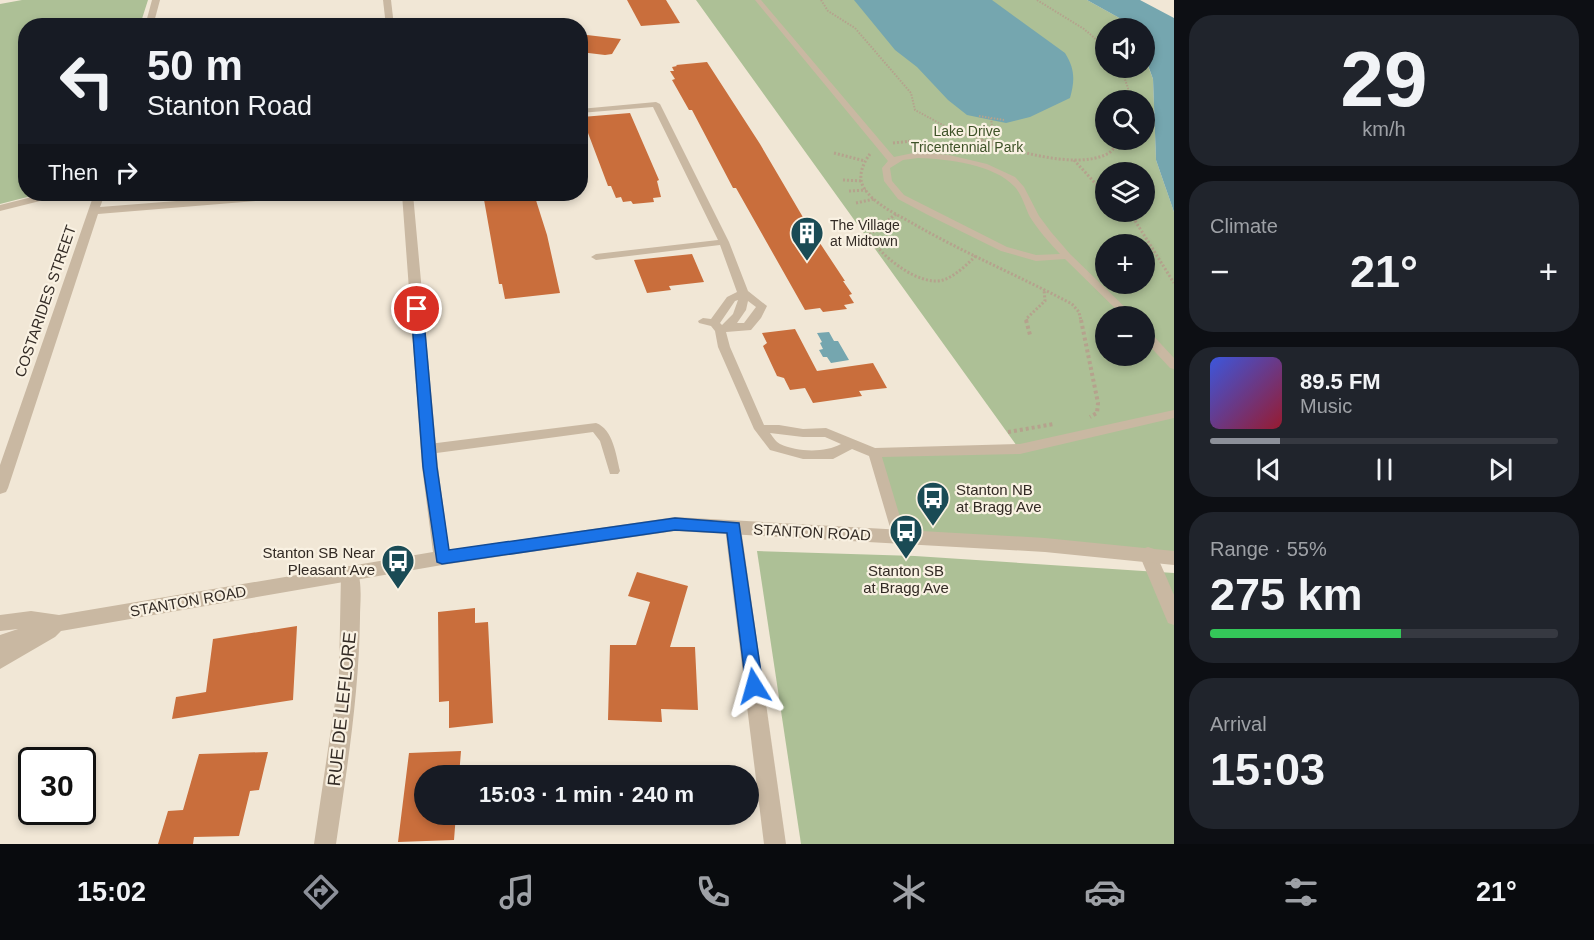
<!DOCTYPE html>
<html lang="en">
<head>
<meta charset="utf-8">
<style>
	:root { --surface:#171b24; --page:#20242c; --text:#f1f3f6; --muted:#9ea1a6; --line:#363941; --accent:#8c9099 }
	body { margin:0; font-family:Arial,sans-serif; background:var(--page); color:var(--text); height:100vh; display:flex; flex-direction:column; font-size:22px; white-space:nowrap }
	* { box-sizing:border-box; margin:0 }
	p { font-size:20px; color:var(--muted) }
	.icon { flex:none; width:33px; height:33px; fill:none; stroke:currentColor; stroke-width:2; stroke-linecap:round; stroke-linejoin:round }
	.map { position:relative; flex:1; overflow:hidden }
	.panel { display:flex; flex-direction:column; gap:15px; padding:15px; background:#0d0f14; width:420px }
	.panel>* { flex:none }
	.guide { position:absolute; left:18px; top:18px; width:570px; height:183px; border-radius:24px; box-shadow:0 3px 9px #0003; background:#171b24; color:var(--text); overflow:hidden }
	.controls { position:absolute; left:1095px; top:18px; display:grid; gap:12px }
	.controls a { display:grid; place-items:center; width:60px; height:60px; border-radius:50%; background:var(--surface); box-shadow:0 3px 9px #0003; font-size:30px }
	.speed { position:absolute; left:18px; top:747px; display:flex; gap:12px; font-size:30px; font-weight:700; text-align:center }
	.speed>* { display:grid; place-content:center; width:78px; height:78px; border-radius:50%; background:var(--surface); box-shadow:0 3px 9px #0003; line-height:1 }
	.speed .limit { border:3px solid #111; border-radius:9px; background:#fff; color:#111 }
	.pin { position:absolute; display:grid; place-items:center; width:51px; height:51px; color:#fff; margin:-26px; border:3px solid #fff; border-radius:50%; box-shadow:0 2px 6px #0007 }
	.me { position:absolute; width:66px; margin:-33px; rotate:352deg; stroke-linejoin:round; filter:drop-shadow(0 0 4px #0008) }
	.turn { display:flex; align-items:center; gap:21px; height:126px; padding:0 30px; font-size:27px }
	.turn .icon { width:78px; height:78px; stroke-width:2.5 }
	.turn b { display:block; font-size:42px; line-height:51px }
	.then { display:flex; align-items:center; height:57px; padding:0 30px; background:#0003; gap:12px; font-size:22px }
	.big { font-size:45px; font-weight:800; line-height:1.1 }
	.panel .widget { flex:1; display:flex; flex-direction:column; justify-content:center; gap:9px; min-width:0; padding:0 21px; border-radius:24px; background:var(--page) }
	.panel .dial { align-items:center; gap:0 }
	.dial b { font-size:78px; line-height:1 }
	.song { display:flex; align-items:center; gap:18px }
	.cover { width:72px; height:72px; border-radius:9px; background:linear-gradient(135deg,hsl(230 70% 55%),hsl(350 70% 35%)) }
	.played { height:6px; border-radius:3px; background:linear-gradient(90deg,var(--accent) 20%,var(--line) 20%) }
	.keys { display:flex; justify-content:space-around; direction:ltr }
	.heat { display:flex; justify-content:space-between; align-items:center; font-size:33px; direction:ltr }
	.charge { height:9px; border-radius:4px; background:linear-gradient(90deg,#34c759 55%,var(--line) 0) }
	.trip { position:absolute; left:414px; top:765px; width:345px; height:60px; border-radius:30px; background:var(--surface); box-shadow:0 3px 9px #0003; font-weight:800; line-height:60px; text-align:center }
	.tab-bar { display:flex; height:96px; justify-content:space-around; align-items:center; background:#090b0e; color:var(--muted) }
	.tab-bar .icon { width:42px; height:42px }
	.tab-bar .active { color:var(--accent) }
	.tab-bar b { font-size:27px; color:var(--text) }
	main { display:flex; flex:1; min-height:0 }
	.map>svg:first-child { display:block }
	.green { fill:#adc096; fill-rule:evenodd }
	.water { fill:#75a6af }
	.building { fill:#c96e3c }
	.lines { fill:none; stroke-linecap:round; stroke-linejoin:round }
	.path-far2 { stroke:#b5a28d; stroke-width:2; stroke-dasharray:1.5 1.5; stroke-linecap:butt }
	.path-far1 { stroke:#b5a28d; stroke-width:3; stroke-dasharray:2 2; stroke-linecap:butt }
	.path { stroke:#b5a28d; stroke-width:4; stroke-dasharray:3 3; stroke-linecap:butt }
	.service { fill:#c9b8a2; fill-rule:evenodd }
	.minor { fill:#c9b8a2; fill-rule:evenodd }
	.tertiary { fill:#c9b8a2; fill-rule:evenodd }
	.route { fill:#1a73e8; stroke:#114b97; stroke-width:1.5 }
	.labels { text-anchor:middle; dominant-baseline:central; stroke-width:4.5; stroke-linejoin:round; paint-order:stroke }
	.far-park-label { font-size:14px; fill:#3e5228; stroke:#f9f1e2 }
	.far-poi-label { font-size:14px; fill:#332b25; stroke:#f9f1e2; text-anchor:start }
	.street-label { font-size:15px; fill:#332b25; stroke:#f9f1e2 }
	.poi-label { font-size:15px; fill:#332b25; stroke:#f9f1e2; text-anchor:start }
	.near-street-label { font-size:18px; fill:#332b25; stroke:#f9f1e2 }
</style>
</head>
<body>
<main>
<div class="map">
<svg width="1174" height="844" viewBox="0 0 1174 844">
	<rect width="100%" height="100%" fill="#f1e7d6"/>
	<!-- green -->
	<g class="green">
		<polygon points="22,0 148,0 140,25 26,26 26,194 39,194 0,204 0,4"/>
		<path d="M696,0h391l36,20 6,8h-23v40h38l1,-10 8,21 3,81 18,52v345l-275,-20 -25,-84 145,-4zM1106,100h38v40h-38zM1106,172h38v40h-38zM1106,244h38v40h-38zM1106,316h38v40h-38z"/>
		<polygon points="757,551 915,556 1174,573 1174,844 801,844"/>
	</g>
	<!-- water -->
	<g class="water">
		<path d="M854,0h138l73,53c10,16 10,27 5,45l-40,19 -24,6 -39,-8 -19,-15 -31,-33 -22,-17z"/>
		<polygon points="1087,0 1140,0 1174,18 1174,212 1156,160 1153,79 1145,57 1144,28 1129,28 1123,20"/>
		<polygon points="829,332 834,341 838,341 849,360 831,363 827,357 823,357 819,350 823,349 820,343 822,342 817,333"/>
	</g>
	<!-- building -->
	<g class="building">
		<polygon points="627,0 666,0 680,23 641,26"/>
		<polygon points="580,35 587,35 621,39 612,54 605,55 580,52"/>
		<polygon points="707,62 760,144 804,219 845,281 843,281 852,294 849,295 854,303 844,305 847,309 823,312 820,308 805,310 736,188 733,188 692,110 689,110 672,80 675,79 670,71 674,71 672,67 677,66 676,65"/>
		<polygon points="630,113 659,180 657,181 661,197 653,198 654,202 633,204 631,201 623,202 621,197 616,198 611,186 608,186 582,117"/>
		<polygon points="483,194 534,194 547,235 560,293 505,299 502,284 499,284"/>
		<polygon points="692,254 704,282 669,286 671,290 647,293 634,260"/>
		<polygon points="795,329 817,371 873,363 887,388 859,391 862,396 813,403 805,388 790,390 784,378 777,376 763,346 767,343 762,333"/>
		<polygon points="637,572 688,586 670,647 695,647 698,710 661,709 662,722 608,720 610,645 636,645 650,602 628,596"/>
		<polygon points="475,608 475,623 488,622 493,723 449,728 449,701 439,702 438,612"/>
		<polygon points="297,626 293,700 172,719 176,697 206,692 213,639"/>
		<polygon points="461,751 459,776 424,776 424,814 456,814 454,840 398,842 409,753"/>
		<polygon points="268,752 259,790 250,791 239,836 194,837 193,844 158,844 168,811 183,810 199,754"/>
	</g>
	<g class="lines">
		<!-- path-far2 -->
		<g class="path-far2">
			<polyline points="821,0 828,11 855,28 911,93 915,110 952,130 986,141"/>
			<polyline points="1037,0 1084,29 1106,48"/>
			<polyline points="1121,68 1128,88 1128,100"/>
			<polyline points="979,116 1004,120"/>
			<polyline points="991,118 994,141"/>
			<polyline points="908,141 912,141"/>
		</g>
		<!-- path-far1 -->
		<g class="path-far1">
			<path d="M981,140c32,10 94,30 126,14 5,-2 9,-9 12,-14"/>
			<polyline points="893,143 912,141"/>
			<polyline points="834,153 865,161"/>
			<polyline points="987,153 994,140"/>
			<path d="M870,154c-7,9 -13,23 -6,34 10,16 32,26 48,35 52,30 107,53 160,81l7,8 2,9"/>
			<polyline points="1074,160 1106,195"/>
			<polyline points="843,180 863,181"/>
			<polyline points="849,191 866,190"/>
			<polyline points="856,203 874,199"/>
			<polyline points="1127,212 1134,219 1174,283"/>
			<path d="M896,214l-27,21c10,20 50,52 74,45 13,-4 24,-16 34,-25"/>
			<polyline points="1027,321 1026,319 1045,301 1044,289"/>
		</g>
		<!-- path -->
		<g class="path">
			<polyline points="1026,320 1030,335"/>
			<polyline points="1081,320 1098,403 1097,413 1090,417"/>
			<polyline points="1008,432 1054,424"/>
		</g>
		<!-- service -->
		<g class="service">
			<path d="M755,0h6l133,157 24,-5 31,3 38,9 28,13 9,10 15,29 12,16 19,22 64,62h-11l-58,-57 -29,2 -35,-10 -73,-36 -30,-16 -14,-18 -2,-13 6,-7zM918,158c29,1 76,6 97,29 7,8 10,20 15,30 8,13 19,25 30,37l-24,1 -29,-8 -103,-52 -12,-14 -2,-13 13,-8z"/>
			<path d="M656,102l4,2 69,138 19,49 19,15 -6,12 -10,12 -25,2 4,15 34,78h15l24,4 23,-1 49,20 145,-4 154,-34v8l-154,36 -138,3 24,80 -2,4 -5,2 -5,-2 -25,-85 -17,-7 -19,10h-30l-33,-9 -16,-21 -36,-82 -3,-16 -4,-5 -12,-3 -1,-2 5,-3 8,1 16,-22 10,-5 -17,-47 -124,15 -5,-3 5,-3 122,-14 -65,-133 -73,6v-4zM738,300l-5,14 -11,11 -2,-2 15,-22zM748,301l8,6 -12,16h-7l9,-13zM770,433l33,4h22l16,7c-16,9 -44,8 -61,0 -4,-2 -7,-7 -10,-11z"/>
			<polygon points="1144,330 1148,330 1174,358 1174,369 1170,368 1144,340"/>
			<path d="M596,423c17,6 20,32 24,48l-2,3h-8l-10,-33 -7,-9 -164,22 -4,-2 -2,-3 2,-3 4,-2z"/>
		</g>
		<!-- minor -->
		<g class="minor">
			<polygon points="152,0 160,0 153,26 145,26"/>
			<polygon points="44,194 62,194 60,196 0,211 0,205"/>
			<polygon points="94,194 105,194 100,207 267,194 309,194 303,197 98,214 8,488 6,492 0,494 0,465"/>
			<polygon points="733,521 739,523 741,528 786,844 764,844 725,528 727,523"/>
			<polygon points="1148,547 1154,549 1174,595 1174,625 1168,623 1139,554 1142,549"/>
			<path d="M350,566l6,2c7,13 4,35 4,50 -1,76 -13,151 -24,226h-22l25,-169 2,-102 3,-5z"/>
		</g>
		<!-- tertiary -->
		<g class="tertiary">
			<polygon points="383,0 391,0 394,26 386,26"/>
			<polygon points="402,194 413,194 438,467 449,550 675,517 1045,538 1174,551 1174,565 1045,552 675,531 442,565 61,631 55,637 0,669 0,635 18,629 0,631 0,615 31,611 59,615 433,552 422,467"/>
		</g>
	</g>
	<!-- route -->
	<polygon class="route" points="417,306 423,309 437,467 449,550 675,518 739,523 763,686 761,692 754,694 748,692 746,686 727,533 675,530 442,564 437,562 423,467 411,309"/>
	<!-- icons -->
	<defs>
		<g id="building-pin" transform="scale(1.725)"><path d="M0 17L-7.5 6A9.5 9.5 0 1 1 7.5 6Z" fill="#1a4b55" stroke="#f9f1e2"/><path d="M-4-6H4V6H1V3H-1V6H-4ZM-2.5-4.3h1.7v1.8h-1.7ZM.8-4.3h1.7v1.8H.8ZM-2.5-1h1.7V.8h-1.7ZM.8-1h1.7V.8H.8Z" fill="#fff"/></g>
		<g id="bus-pin" transform="scale(1.725)"><path d="M0 17L-7.5 6A9.5 9.5 0 1 1 7.5 6Z" fill="#1a4b55" stroke="#f9f1e2"/><path d="M-5-6H5V4H4V6H2V4H-2V6H-4V4H-5ZM-3.5-4V0h7V-4ZM-3.5 1.2v1.5H-2V1.2ZM2 1.2v1.5H3.5V1.2Z" fill="#fff"/></g>
	</defs>
	<g fill-rule="evenodd">
		<use href="#building-pin" x="807" y="233"/>
		<use href="#bus-pin" x="933" y="498"/>
		<use href="#bus-pin" x="906" y="531"/>
		<use href="#bus-pin" x="398" y="561"/>
	</g>
	<g class="labels">
		<!-- far-park labels -->
		<g class="far-park-label">
			<text x="967" y="131">Lake Drive<tspan x="967" dy="16">Tricentennial Park</tspan></text>
		</g>
		<!-- far-poi labels -->
		<g class="far-poi-label">
			<text x="830" y="225">The Village<tspan x="830" dy="16">at Midtown</tspan></text>
		</g>
		<!-- street labels -->
		<g class="street-label">
			<text transform="translate(45 301) rotate(-71)">COSTARIDES STREET</text>
			<text transform="translate(812 532) rotate(3)">STANTON ROAD</text>
			<text transform="translate(188 601) rotate(-10)">STANTON ROAD</text>
		</g>
		<!-- poi labels -->
		<g class="poi-label">
			<text x="956" y="489">Stanton NB<tspan x="956" dy="17">at Bragg Ave</tspan></text>
			<text x="375" y="552" text-anchor="end">Stanton SB Near<tspan x="375" dy="17">Pleasant Ave</tspan></text>
			<text x="906" y="570" text-anchor="middle">Stanton SB<tspan x="906" dy="17">at Bragg Ave</tspan></text>
		</g>
		<!-- near-street labels -->
		<g class="near-street-label">
			<text transform="translate(342 709) rotate(-84)">RUE DE LEFLORE</text>
		</g>
	</g>
</svg>
<div class="controls">
<a><svg class="icon" aria-label="sound" viewBox="0 0 24 24"><path d="M4 9h4l5-4v14l-5-4H4zM17 9q2 3 0 6"/></svg></a>
<a><svg class="icon" aria-label="search" viewBox="0 0 24 24"><circle cx="10" cy="10" r="6"/><path d="M15 15l6 6"/></svg></a>
<a><svg class="icon" aria-label="layers" viewBox="0 0 24 24"><path d="M12 4l9 5-9 5-9-5zM3 14l9 5 9-5"/></svg></a>
<a>+</a>
<a>−</a>
</div>
<div class="speed"><div class="limit">30</div></div>
<div class="pin" style="left:417px;top:309px;background:#d93025"><svg class="icon" aria-label="arrive" viewBox="0 0 24 24"><path d="M6 21V4h12l-3 4 3 4H6"/></svg></div>
<svg class="me" style="left:754px;top:686px" viewBox="-20 -20 40 40"><path d="M0-17L14 15 0 8-14 15z" fill="#1a73e8" stroke="#fff" stroke-width="4"/></svg>
<div class="trip">15:03 · 1 min · 240 m</div>
<div class="guide">
<div class="turn"><svg class="icon" aria-label="left" viewBox="0 0 24 24"><path d="M17 20v-9H6M10 6l-5 5 5 5"/></svg><div><b>50 m</b>Stanton Road</div></div>
<div class="then">Then<svg class="icon" aria-label="right" viewBox="0 0 24 24"><path d="M7 20v-9h11M14 6l5 5-5 5"/></svg></div>
</div>
</div>
<section class="panel">
<div class="widget dial"><b>29</b><p>km/h</p></div>
<div class="widget"><p>Climate</p>
<div class="heat"><a>−</a><b class="big">21°</b><a>+</a></div>
</div>
<div class="widget">
<div class="song"><i class="cover"></i><div><b>89.5 FM</b><p>Music</p></div></div>
<div class="played"></div>
<div class="keys"><svg class="icon" aria-label="previous" viewBox="0 0 24 24"><path d="M18 5L8 12l10 7zM5 5v14"/></svg><svg class="icon" aria-label="pause" viewBox="0 0 24 24"><path d="M8 5v14M16 5v14"/></svg><svg class="icon" aria-label="next" viewBox="0 0 24 24"><path d="M6 5l10 7-10 7zM19 5v14"/></svg></div>
</div>
<div class="widget"><p>Range · 55%</p><b class="big">275 km</b><div class="charge"></div></div>
<div class="widget"><p>Arrival</p><b class="big">15:03</b></div>
</section>
</main>
<nav class="tab-bar">
<b>15:02</b>
<svg class="icon active" aria-label="directions" viewBox="0 0 24 24"><path d="M12 3l9 9-9 9-9-9zM9 14v-3h6M13 9l2 2-2 2"/></svg>
<svg class="icon" aria-label="music" viewBox="0 0 24 24"><path d="M9 18V5l10-2v13"/><circle cx="6" cy="18" r="3"/><circle cx="16" cy="16" r="3"/></svg>
<svg class="icon" aria-label="phone" viewBox="0 0 24 24"><path d="M5 4h4l2 5-3 2q2 4 5 5l2-3 5 2v4C11 20 4 13 5 4z"/></svg>
<svg class="icon" aria-label="climate" viewBox="0 0 24 24"><path d="M12 3v18M4 7l16 10M4 17L20 7"/></svg>
<svg class="icon" aria-label="car" viewBox="0 0 24 24"><path d="M5 17H2v-5l4-1 3-4h7l3 4 3 1v5h-3M9 17h6M6 11h13"/><circle cx="7" cy="17" r="2"/><circle cx="17" cy="17" r="2"/></svg>
<svg class="icon" aria-label="filters" viewBox="0 0 24 24"><path d="M4 7h16M4 17h16"/><circle cx="9" cy="7" r="2"/><circle cx="15" cy="17" r="2"/></svg>
<b>21°</b>
</nav>
</body>
</html>
